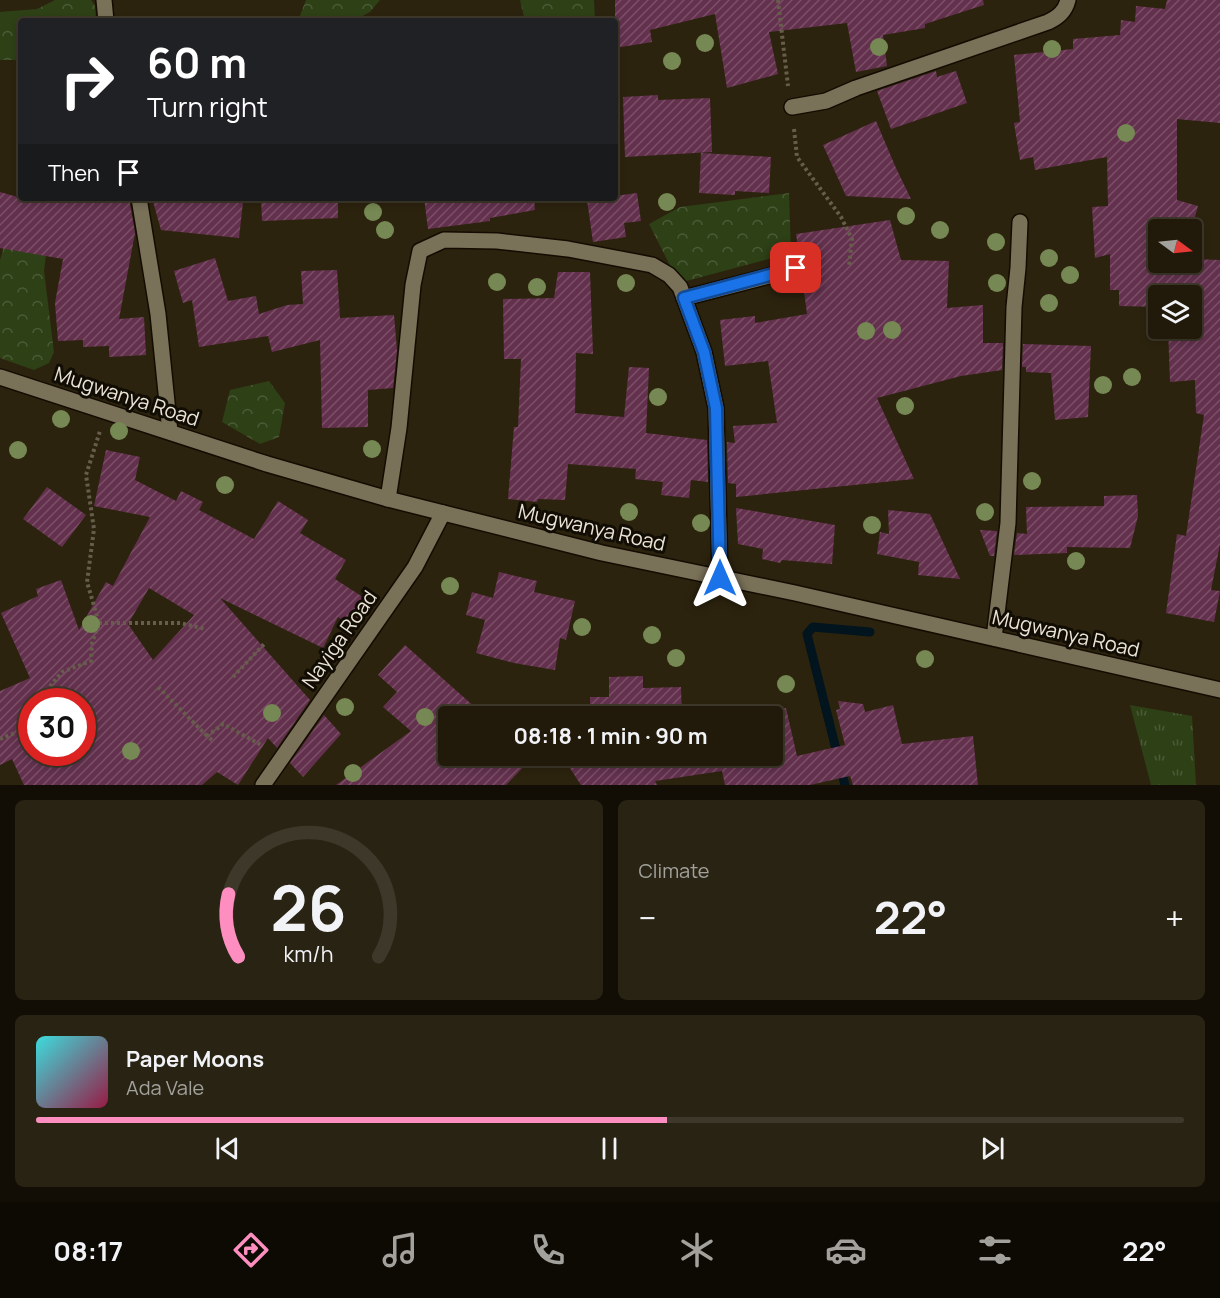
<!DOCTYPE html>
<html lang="en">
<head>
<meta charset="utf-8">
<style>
	:root { --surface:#211a0a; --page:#292313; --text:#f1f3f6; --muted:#a2a19c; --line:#3e382b; --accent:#fd8ebf }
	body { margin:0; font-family:Manrope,sans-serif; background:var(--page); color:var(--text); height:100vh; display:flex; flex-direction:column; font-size:22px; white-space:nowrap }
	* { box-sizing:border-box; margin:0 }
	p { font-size:20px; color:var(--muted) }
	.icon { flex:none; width:33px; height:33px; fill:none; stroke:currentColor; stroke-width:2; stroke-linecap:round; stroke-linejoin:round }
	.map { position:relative; height:785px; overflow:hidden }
	.details { display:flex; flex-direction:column; gap:15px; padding:15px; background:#120e06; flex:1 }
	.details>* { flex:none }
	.hud { position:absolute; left:18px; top:18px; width:600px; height:183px; border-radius:6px; box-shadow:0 3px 9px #0003,0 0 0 2px var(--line); background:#202124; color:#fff; overflow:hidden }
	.needle { width:39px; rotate:105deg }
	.buttons { position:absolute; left:1148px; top:219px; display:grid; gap:12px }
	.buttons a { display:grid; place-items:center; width:54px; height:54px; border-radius:6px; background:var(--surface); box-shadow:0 3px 9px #0003,0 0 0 2px var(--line); font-size:30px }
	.speed { position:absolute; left:18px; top:688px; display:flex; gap:12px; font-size:30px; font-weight:700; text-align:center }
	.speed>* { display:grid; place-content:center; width:78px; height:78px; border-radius:50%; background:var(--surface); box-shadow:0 3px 9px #0003,0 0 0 2px var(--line); line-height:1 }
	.speed .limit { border:9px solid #d22; background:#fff; color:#111 }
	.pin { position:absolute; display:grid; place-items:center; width:51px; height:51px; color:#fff; margin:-26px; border-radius:12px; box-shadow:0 3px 9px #0006 }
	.me { position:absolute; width:66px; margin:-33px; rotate:0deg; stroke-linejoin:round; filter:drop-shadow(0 0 4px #0008) }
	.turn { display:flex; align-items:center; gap:21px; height:126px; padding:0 30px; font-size:27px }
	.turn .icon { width:78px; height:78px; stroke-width:2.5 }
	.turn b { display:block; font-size:42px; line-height:51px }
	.then { display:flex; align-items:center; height:57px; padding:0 30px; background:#0003; gap:12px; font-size:22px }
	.big { font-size:45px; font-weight:700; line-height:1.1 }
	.details .card { flex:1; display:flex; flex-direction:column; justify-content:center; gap:9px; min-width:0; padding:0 21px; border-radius:9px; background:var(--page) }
	.details .dial { align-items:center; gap:0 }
	.dial svg { height:156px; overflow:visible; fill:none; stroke:var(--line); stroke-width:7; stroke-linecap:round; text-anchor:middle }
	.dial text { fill:var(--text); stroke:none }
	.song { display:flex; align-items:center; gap:18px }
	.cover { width:72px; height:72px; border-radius:9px; background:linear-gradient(135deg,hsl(180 70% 55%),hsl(340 70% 35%)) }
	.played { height:6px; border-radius:3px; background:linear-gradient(90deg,var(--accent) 55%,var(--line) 55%) }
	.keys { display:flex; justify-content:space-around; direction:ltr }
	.heat { display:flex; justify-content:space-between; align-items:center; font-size:33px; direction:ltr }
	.details .tiles { flex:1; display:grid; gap:15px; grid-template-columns:1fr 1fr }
	.card:last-child { grid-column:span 2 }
	.trip { position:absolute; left:438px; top:706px; width:345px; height:60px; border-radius:6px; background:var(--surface); box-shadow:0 3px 9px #0003,0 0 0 2px var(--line); font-weight:700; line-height:60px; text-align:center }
	.tabs { display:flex; height:96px; justify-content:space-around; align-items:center; background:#0d0a04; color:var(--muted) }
	.tabs .icon { width:42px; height:42px }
	.tabs .selected { color:var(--accent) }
	.tabs b { font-size:27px; color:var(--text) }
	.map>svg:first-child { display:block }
	.grass { fill:url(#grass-tufts) }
	.forest { fill:url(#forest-crowns) }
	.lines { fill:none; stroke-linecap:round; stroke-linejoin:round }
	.stream { stroke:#02141e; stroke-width:9 }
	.building { fill:url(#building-hatch); fill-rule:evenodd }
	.minor-casing { stroke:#140c00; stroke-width:18 }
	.path { stroke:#665d4b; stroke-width:4; stroke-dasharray:3 3; stroke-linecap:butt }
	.minor { stroke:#7a7159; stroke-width:15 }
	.tree { fill:#768853 }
	.route-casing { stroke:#114b97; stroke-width:15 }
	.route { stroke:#1a73e8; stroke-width:10 }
	.labels { text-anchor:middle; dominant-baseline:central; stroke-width:6; stroke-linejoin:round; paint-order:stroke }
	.street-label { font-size:20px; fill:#eae4d7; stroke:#110d05 }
</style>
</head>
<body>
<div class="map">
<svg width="1220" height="785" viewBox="0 0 1220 785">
	<defs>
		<pattern id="grass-tufts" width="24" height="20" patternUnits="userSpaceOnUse" patternTransform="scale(1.5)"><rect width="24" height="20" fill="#2d4016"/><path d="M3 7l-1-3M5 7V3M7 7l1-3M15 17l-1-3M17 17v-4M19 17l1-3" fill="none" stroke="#4c5b37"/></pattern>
		<pattern id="forest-crowns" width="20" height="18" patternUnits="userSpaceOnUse" patternTransform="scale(1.5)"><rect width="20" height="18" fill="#2d4016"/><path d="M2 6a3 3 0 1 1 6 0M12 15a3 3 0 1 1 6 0" fill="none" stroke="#4c5b37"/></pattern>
		<pattern id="building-hatch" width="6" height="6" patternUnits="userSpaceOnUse" patternTransform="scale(1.5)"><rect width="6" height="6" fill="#63314e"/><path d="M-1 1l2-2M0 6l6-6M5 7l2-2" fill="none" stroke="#7a4f67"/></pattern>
	</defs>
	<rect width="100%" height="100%" fill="#2c230e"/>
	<!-- grass -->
	<polygon class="grass" points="1130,705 1192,716 1196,785 1151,785"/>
	<!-- forest -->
	<g class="forest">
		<polygon points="55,0 91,0 95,6 96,21 21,21 21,60 0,60 0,12 37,9"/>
		<polygon points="306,0 380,0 370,12 353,21 298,21"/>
		<polygon points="520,0 594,0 595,21 525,21"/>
		<polygon points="789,193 791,253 679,283 649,224 680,207"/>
		<polygon points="7,237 47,247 44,271 54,352 49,363 34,370 0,358 0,260"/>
		<polygon points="269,381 285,403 279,437 260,444 222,422 230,390"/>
	</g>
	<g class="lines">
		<!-- stream -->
		<polyline class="stream" points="845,785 807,634 813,627 870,632"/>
	</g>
	<!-- building -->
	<g class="building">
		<polygon points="615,0 983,0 984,5 925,24 925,28 883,35 887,66 856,72 847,23 769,32 778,74 727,88 715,14 650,30 652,42 615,48"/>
		<polygon points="1167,0 1220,0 1220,123 1177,119 1177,200 1198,206 1191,231 1158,230 1158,262 1191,262 1191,259 1220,260 1220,544 1211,590 1220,591 1214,622 1166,613 1177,534 1186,536 1204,415 1196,413 1195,380 1170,382 1168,328 1191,328 1191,296 1158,296 1158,307 1119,306 1119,290 1110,290 1110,254 1095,258 1092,207 1108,206 1107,157 1035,170 1033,157 1020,160 1014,123 1020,122 1014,55 1073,49 1073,39 1120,35 1121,20 1135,22 1136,6 1165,9"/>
		<polygon points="936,71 937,77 956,71 967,103 891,129 877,91"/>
		<polygon points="658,95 658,100 710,98 712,152 625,157 623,97"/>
		<polygon points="876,121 896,168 911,199 846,196 823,145"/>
		<polygon points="701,153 771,157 769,193 735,191 735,195 699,193"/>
		<polygon points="0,192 21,198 129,198 135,233 119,319 144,317 146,355 109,357 109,346 83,347 83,340 58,341 55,303 63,259 0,248"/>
		<polygon points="637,193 641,221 624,223 626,237 593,242 587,200 615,198 615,196"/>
		<polygon points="152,198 202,198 243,202 239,238 161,230"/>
		<polygon points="261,198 338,198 338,218 262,221"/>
		<polygon points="424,198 534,198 535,210 490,218 490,221 428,229"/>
		<polygon points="890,220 901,260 949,261 947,308 983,305 983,343 1003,343 1002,370 961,376 877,398 914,479 736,497 736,484 728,483 727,442 735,443 733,426 777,423 768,361 725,366 720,320 755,316 755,323 807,314 802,276 806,267 800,260 796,234"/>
		<polygon points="215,258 228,301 256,296 259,314 287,305 303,304 301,271 337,270 340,318 394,315 397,351 393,388 368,390 368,427 322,428 320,340 272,352 268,336 199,347 192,300 183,303 174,271"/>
		<polygon points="558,272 590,272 593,354 576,353 575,413 624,417 629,367 649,368 646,433 707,440 708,482 691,480 689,498 661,495 663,482 635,479 636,469 568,464 565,500 538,499 537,502 508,499 514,427 518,427 521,359 504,359 503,299 554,298"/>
		<polygon points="1023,344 1091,346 1088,417 1055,420 1051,373 1026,372 1026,367 1022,367"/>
		<path d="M106,450l34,7 -5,23 41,21 5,-10 22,11 -4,8 55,29 24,-38 30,19 -8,13 46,27 -11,19 34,22 -17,26 -14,-10 -15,31 -103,-50 90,102 -33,48 -9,-10 -30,47 -21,-13 -15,13h-178l-12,-26 -12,6v-74l30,-13 -29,-65 37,-17 -2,-7 25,-9 18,50 27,-48 7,4 37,-69 -56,-11zM149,588l45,27 -41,45 -25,-36zM32,702h50v51h-50z"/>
		<polygon points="47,487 86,515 62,547 23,519"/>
		<polygon points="1137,495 1138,516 1130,548 1067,547 1067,553 1014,555 1017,533 1027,534 1026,507 1104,506 1104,496"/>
		<polygon points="736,508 835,525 832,564 782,560 780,563 762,559 763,549 738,544"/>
		<polygon points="888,510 930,514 960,579 918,575 919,562 877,554 880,532 889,534"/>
		<polygon points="980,530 997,531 994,556 990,556"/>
		<polygon points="499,572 537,581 534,592 575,601 566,640 560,638 555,670 514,663 476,653 485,620 466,615 472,592 493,598"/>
		<polygon points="405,645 486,717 448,717 448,756 526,756 530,760 506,785 336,785 411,731 383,707 397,692 378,675"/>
		<polygon points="643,676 643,688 681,687 682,717 590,717 590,697 609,697 609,677"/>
		<polygon points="838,701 863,704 865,712 893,705 902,744 973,736 978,785 853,785 850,776 810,785 725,785 722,771 655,781 657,785 581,785 562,756 772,756 772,717 748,717 786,708 797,756 845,745 836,710 840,709"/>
		<polygon points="324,715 341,734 303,777 290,763"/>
	</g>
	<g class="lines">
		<!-- minor casing -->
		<g class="minor-casing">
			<g id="minor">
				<polyline points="104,0 106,21"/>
				<path d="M792,107l34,-6 30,-13 192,-66c10,-5 17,-10 20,-22"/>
				<polyline points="139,198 158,314 170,432"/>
				<polyline points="684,298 796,269"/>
				<polyline points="0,377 267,464 388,499 602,553 795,593 1220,690"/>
				<polyline points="388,499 399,428 413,285 420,251 444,240 497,241 568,249 652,265 669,275 680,287 704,352 716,408 720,578"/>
				<polyline points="994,638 1008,523 1014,307 1018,268 1020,222"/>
				<polyline points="263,785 415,567 443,513"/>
			</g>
		</g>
		<!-- path -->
		<g class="path">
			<polyline points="778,0 788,86"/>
			<polyline points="794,129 797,157 841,217 852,239 849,266"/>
			<polyline points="99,623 180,623 206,629"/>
			<polyline points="233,677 266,642"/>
			<polyline points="158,687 207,736"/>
			<polyline points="48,702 45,692 62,672 91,661 92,643 99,623 87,582 94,529 86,475 100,431"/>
			<polyline points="0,739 32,726"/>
			<polyline points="212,740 207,736 223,724 263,746"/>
		</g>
		<!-- minor -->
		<use href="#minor" class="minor"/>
	</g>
	<!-- trees -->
	<g class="tree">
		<circle cx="705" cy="43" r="9"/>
		<circle cx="879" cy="47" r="9"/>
		<circle cx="1052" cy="49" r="9"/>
		<circle cx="672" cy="61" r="9"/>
		<circle cx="1126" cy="133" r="9"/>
		<circle cx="667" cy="202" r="9"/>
		<circle cx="373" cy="212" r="9"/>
		<circle cx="906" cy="216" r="9"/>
		<circle cx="385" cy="230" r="9"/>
		<circle cx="940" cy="230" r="9"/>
		<circle cx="996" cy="242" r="9"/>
		<circle cx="1049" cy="258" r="9"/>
		<circle cx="1070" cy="275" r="9"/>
		<circle cx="497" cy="282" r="9"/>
		<circle cx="626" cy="283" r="9"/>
		<circle cx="997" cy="283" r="9"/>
		<circle cx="537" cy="287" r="9"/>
		<circle cx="1049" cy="303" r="9"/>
		<circle cx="892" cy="330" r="9"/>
		<circle cx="866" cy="331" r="9"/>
		<circle cx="1132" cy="377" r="9"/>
		<circle cx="1103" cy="385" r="9"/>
		<circle cx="658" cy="397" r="9"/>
		<circle cx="905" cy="406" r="9"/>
		<circle cx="61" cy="419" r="9"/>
		<circle cx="119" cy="431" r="9"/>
		<circle cx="372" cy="449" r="9"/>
		<circle cx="18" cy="450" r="9"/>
		<circle cx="1032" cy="481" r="9"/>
		<circle cx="225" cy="485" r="9"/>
		<circle cx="629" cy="512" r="9"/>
		<circle cx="985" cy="512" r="9"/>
		<circle cx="701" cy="523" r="9"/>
		<circle cx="872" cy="525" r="9"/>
		<circle cx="1076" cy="561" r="9"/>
		<circle cx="450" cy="586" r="9"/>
		<circle cx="91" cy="624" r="9"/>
		<circle cx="582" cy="627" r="9"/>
		<circle cx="652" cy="635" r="9"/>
		<circle cx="676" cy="658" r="9"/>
		<circle cx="925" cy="659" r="9"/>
		<circle cx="786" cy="684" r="9"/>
		<circle cx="345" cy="707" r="9"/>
		<circle cx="272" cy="713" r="9"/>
		<circle cx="425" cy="717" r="9"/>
		<circle cx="131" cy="751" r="9"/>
		<circle cx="353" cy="773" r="9"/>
	</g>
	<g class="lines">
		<!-- route casing -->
		<g class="route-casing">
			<polyline id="route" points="720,578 716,408 704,352 684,298 796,268"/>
		</g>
		<!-- route -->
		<use href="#route" class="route"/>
	</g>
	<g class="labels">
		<!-- street labels -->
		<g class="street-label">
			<text transform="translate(127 396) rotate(18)">Mugwanya Road</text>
			<text transform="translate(592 527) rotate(13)">Mugwanya Road</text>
			<text transform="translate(1066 633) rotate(13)">Mugwanya Road</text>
			<text transform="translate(339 639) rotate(-55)">Nayiga Road</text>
		</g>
	</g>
</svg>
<div class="buttons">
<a><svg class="needle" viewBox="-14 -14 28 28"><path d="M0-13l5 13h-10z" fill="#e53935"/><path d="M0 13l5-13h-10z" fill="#a2a19c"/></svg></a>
<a><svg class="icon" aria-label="layers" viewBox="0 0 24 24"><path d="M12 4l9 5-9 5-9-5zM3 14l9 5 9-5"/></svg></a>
</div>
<div class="speed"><div class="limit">30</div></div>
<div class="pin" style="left:796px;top:268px;background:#d93025"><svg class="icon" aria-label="arrive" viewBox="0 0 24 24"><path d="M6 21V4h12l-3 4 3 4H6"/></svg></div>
<svg class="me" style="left:720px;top:578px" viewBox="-20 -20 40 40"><path d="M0-17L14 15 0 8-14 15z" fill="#1a73e8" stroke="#fff" stroke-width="4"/></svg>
<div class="trip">08:18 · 1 min · 90 m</div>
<div class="hud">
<div class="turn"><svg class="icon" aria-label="right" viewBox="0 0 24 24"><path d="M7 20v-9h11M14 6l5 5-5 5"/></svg><div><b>60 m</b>Turn right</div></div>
<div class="then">Then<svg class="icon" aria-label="arrive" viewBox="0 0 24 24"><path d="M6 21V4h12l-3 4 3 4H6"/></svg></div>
</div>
</div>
<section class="details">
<div class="tiles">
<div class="card dial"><svg viewBox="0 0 100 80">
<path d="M14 69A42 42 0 1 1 86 69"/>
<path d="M14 69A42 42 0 0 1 9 37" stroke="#fd8ebf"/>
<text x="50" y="56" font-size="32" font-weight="700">26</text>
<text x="50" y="72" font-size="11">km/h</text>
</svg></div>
<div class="card"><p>Climate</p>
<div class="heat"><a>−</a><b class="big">22°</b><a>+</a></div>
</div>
<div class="card">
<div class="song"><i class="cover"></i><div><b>Paper Moons</b><p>Ada Vale</p></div></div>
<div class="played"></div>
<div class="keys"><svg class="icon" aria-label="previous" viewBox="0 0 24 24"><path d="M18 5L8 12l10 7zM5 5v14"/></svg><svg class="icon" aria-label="pause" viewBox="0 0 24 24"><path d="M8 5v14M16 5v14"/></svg><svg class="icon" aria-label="next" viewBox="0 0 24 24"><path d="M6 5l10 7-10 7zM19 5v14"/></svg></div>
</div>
</div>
</section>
<nav class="tabs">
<b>08:17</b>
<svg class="icon selected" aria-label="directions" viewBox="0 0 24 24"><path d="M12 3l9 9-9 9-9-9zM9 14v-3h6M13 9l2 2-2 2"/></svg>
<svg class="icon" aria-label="music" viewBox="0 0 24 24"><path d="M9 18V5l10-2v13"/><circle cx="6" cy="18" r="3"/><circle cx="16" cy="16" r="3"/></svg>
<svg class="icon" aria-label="phone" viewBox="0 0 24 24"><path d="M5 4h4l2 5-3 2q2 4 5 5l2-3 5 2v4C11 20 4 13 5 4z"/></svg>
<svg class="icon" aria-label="climate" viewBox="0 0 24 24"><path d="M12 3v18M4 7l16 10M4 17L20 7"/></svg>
<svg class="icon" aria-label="car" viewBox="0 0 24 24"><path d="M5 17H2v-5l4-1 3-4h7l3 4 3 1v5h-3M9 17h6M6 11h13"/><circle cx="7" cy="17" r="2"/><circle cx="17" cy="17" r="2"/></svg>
<svg class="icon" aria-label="filters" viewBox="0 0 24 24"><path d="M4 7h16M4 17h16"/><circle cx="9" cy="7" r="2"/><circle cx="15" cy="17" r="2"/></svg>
<b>22°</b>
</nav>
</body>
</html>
